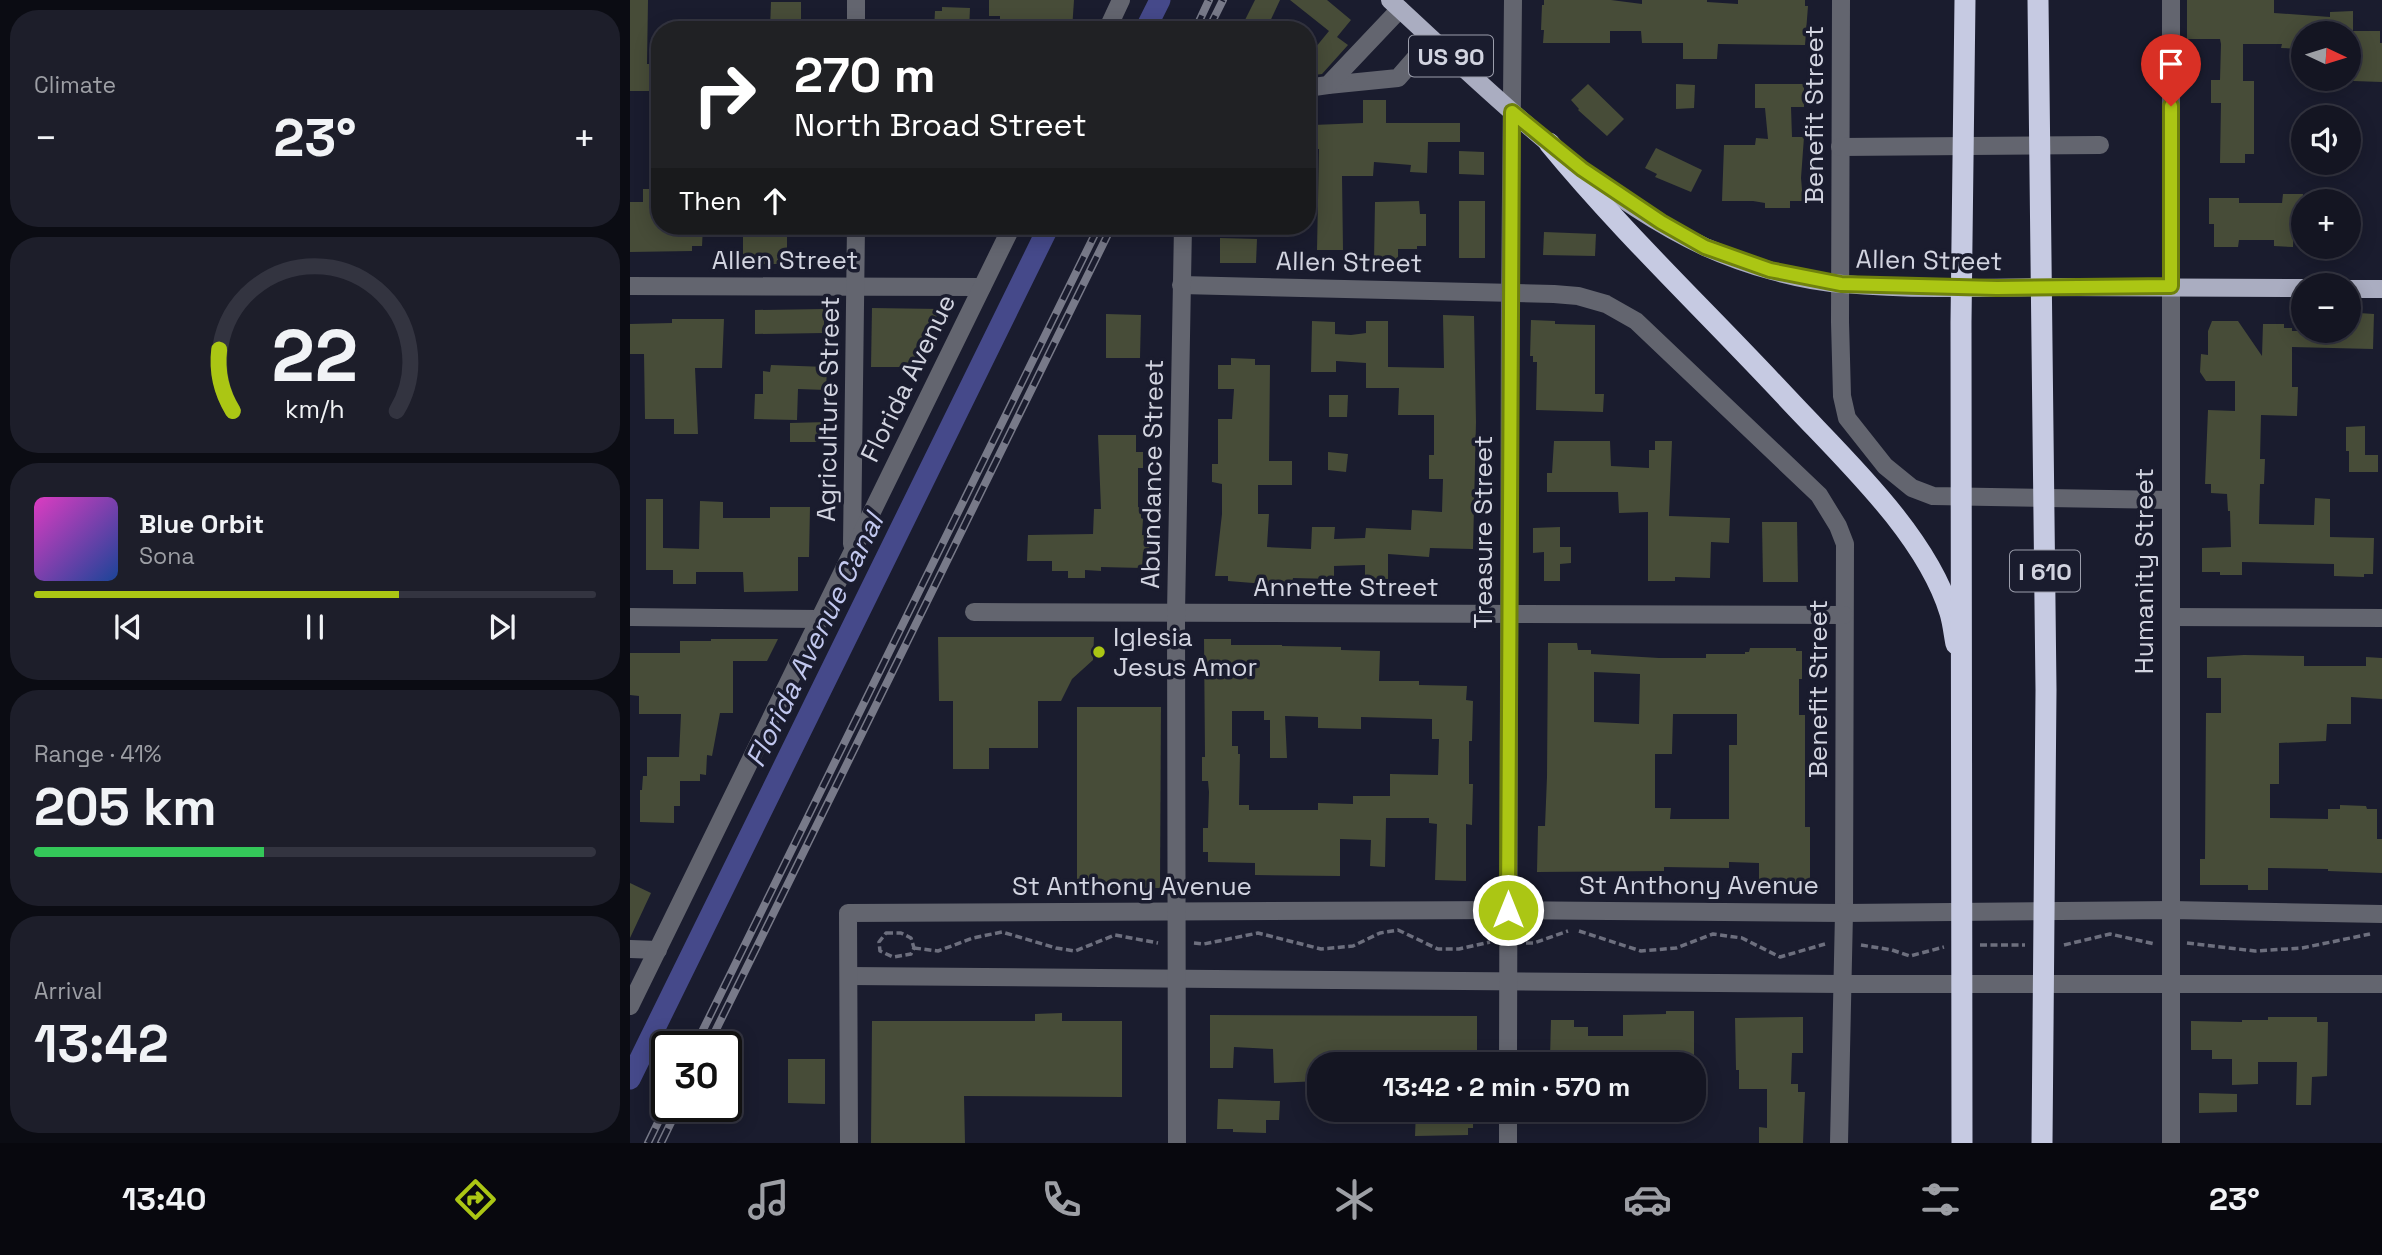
<!DOCTYPE html>
<html lang="en">
<head>
<meta charset="utf-8">
<style>
	:root { --surface:#141522; --page:#1d1e2a; --text:#f1f3f6; --muted:#9d9fa5; --line:#333440; --accent:#abc614 }
	body { margin:0; font-family:"Space Grotesk",sans-serif; background:var(--page); color:var(--text); height:100vh; display:flex; flex-direction:column; font-size:26px; white-space:nowrap }
	* { box-sizing:border-box; margin:0 }
	p { font-size:23px; color:var(--muted) }
	.icon { flex:none; width:38px; height:38px; fill:none; stroke:currentColor; stroke-width:2; stroke-linecap:round; stroke-linejoin:round }
	.map { position:relative; flex:1; overflow:hidden }
	.sheet { display:flex; flex-direction:column; gap:10px; padding:10px; background:#0b0c13; width:630px }
	.sheet>* { flex:none }
	.banner { position:absolute; left:21px; top:21px; width:665px; height:214px; border-radius:28px; box-shadow:0 4px 18px #0003,0 0 0 2px var(--line); background:#202124; color:#fff; overflow:hidden }
	.needle { width:46px; rotate:94deg }
	.buttons { position:absolute; left:1661px; top:21px; display:grid; gap:14px }
	.buttons a { display:grid; place-items:center; width:70px; height:70px; border-radius:50%; background:var(--surface); box-shadow:0 4px 18px #0003,0 0 0 2px var(--line); font-size:35px }
	.speed { position:absolute; left:21px; top:1031px; display:flex; gap:14px; font-size:35px; font-weight:700; text-align:center }
	.speed>* { display:grid; place-content:center; width:91px; height:91px; border-radius:50%; background:var(--surface); box-shadow:0 4px 18px #0003,0 0 0 2px var(--line); line-height:1 }
	.speed .limit { border:4px solid #111; border-radius:10px; background:#fff; color:#111 }
	.pin { position:absolute; display:grid; place-items:center; width:60px; height:60px; color:#fff; margin:-72px -30px; border-radius:50% 50% 50% 0; rotate:-45deg; box-shadow:0 0 7px #0007 }
	.pin .icon { rotate:45deg }
	.me { position:absolute; width:77px; margin:-38px; rotate:0deg; stroke-linejoin:round; filter:drop-shadow(0 0 5px #0008) }
	.turn { display:flex; align-items:center; gap:24px; height:147px; padding:0 28px; font-size:32px }
	.turn .icon { width:91px; height:91px; stroke-width:2.5 }
	.turn b { display:block; font-size:49px; line-height:60px }
	.then { display:flex; align-items:center; height:66px; padding:0 28px; background:#0003; gap:14px; font-size:26px }
	.big { font-size:52px; font-weight:800; line-height:1.1 }
	.sheet .card { flex:1; display:flex; flex-direction:column; justify-content:center; gap:10px; min-width:0; padding:0 24px; border-radius:28px; background:var(--page) }
	.sheet .dial { align-items:center; gap:0 }
	.dial svg { height:182px; overflow:visible; fill:none; stroke:var(--line); stroke-width:7; stroke-linecap:round; text-anchor:middle }
	.dial text { fill:var(--text); stroke:none }
	.song { display:flex; align-items:center; gap:21px }
	.cover { width:84px; height:84px; border-radius:10px; background:linear-gradient(135deg,hsl(310 70% 55%),hsl(220 70% 35%)) }
	.played { height:7px; border-radius:4px; background:linear-gradient(90deg,var(--accent) 65%,var(--line) 65%) }
	.keys { display:flex; justify-content:space-around; direction:ltr }
	.heat { display:flex; justify-content:space-between; align-items:center; font-size:38px; direction:ltr }
	.charge { height:10px; border-radius:5px; background:linear-gradient(90deg,#34c759 41%,var(--line) 0) }
	.trip { position:absolute; left:677px; top:1052px; width:399px; height:70px; border-radius:28px; background:var(--surface); box-shadow:0 4px 18px #0003,0 0 0 2px var(--line); font-weight:800; line-height:70px; text-align:center }
	.menu { display:flex; height:112px; justify-content:space-around; align-items:center; background:#08080e; color:var(--muted) }
	.menu .icon { width:49px; height:49px }
	.menu .selected { color:var(--accent) }
	.menu b { font-size:32px; color:var(--text) }
	main { display:flex; flex:1; min-height:0 }
	.map>svg:first-child { display:block }
	.lines { fill:none; stroke-linecap:round; stroke-linejoin:round }
	.canal { stroke:#45498a; stroke-width:21 }
	.building { fill:#474c38; fill-rule:evenodd }
	.path { stroke:#6d6f7e; stroke-width:3.5; stroke-dasharray:7 3.5; stroke-linecap:butt }
	.minor { stroke:#63656f; stroke-width:18 }
	.major { stroke:#aaadc1; stroke-width:18 }
	.highway { stroke:#c6cae2; stroke-width:21 }
	.rail-casing { stroke:#787a89; stroke-width:8 }
	.rail { stroke:#1a1c2e; stroke-width:5; stroke-dasharray:16; stroke-linecap:butt }
	.highway-bridge { stroke:#c6cae2; stroke-width:21 }
	.route-casing { stroke:#6f810d; stroke-width:18 }
	.route { stroke:#abc614; stroke-width:12 }
	.poi-dot { fill:#abc614; stroke:#1a1c2e; stroke-width:2.5 }
	.labels { text-anchor:middle; dominant-baseline:central; stroke-width:7; stroke-linejoin:round; paint-order:stroke }
	.shield { fill:#1a1c2e; stroke:#9b9dab; stroke-width:2 }
	.shield-label { font-size:24px; font-weight:bold; fill:#d2d4e0 }
	.street-label { font-size:26px; fill:#d2d4e0; stroke:#1a1c2e }
	.poi-label { font-size:26px; fill:#d2d4e0; stroke:#1a1c2e; text-anchor:start }
	.water-label { font-size:28px; font-style:italic; fill:#c1c7ee; stroke:#1a1c2e }
</style>
</head>
<body>
<main>
<section class="sheet">
<div class="card"><p>Climate</p>
<div class="heat"><a>−</a><b class="big">23°</b><a>+</a></div>
</div>
<div class="card dial"><svg viewBox="0 0 100 80">
<path d="M14 69A42 42 0 1 1 86 69"/>
<path d="M14 69A42 42 0 0 1 8 42" stroke="#abc614"/>
<text x="50" y="56" font-size="32" font-weight="700">22</text>
<text x="50" y="72" font-size="11">km/h</text>
</svg></div>
<div class="card">
<div class="song"><i class="cover"></i><div><b>Blue Orbit</b><p>Sona</p></div></div>
<div class="played"></div>
<div class="keys"><svg class="icon" aria-label="previous" viewBox="0 0 24 24"><path d="M18 5L8 12l10 7zM5 5v14"/></svg><svg class="icon" aria-label="pause" viewBox="0 0 24 24"><path d="M8 5v14M16 5v14"/></svg><svg class="icon" aria-label="next" viewBox="0 0 24 24"><path d="M6 5l10 7-10 7zM19 5v14"/></svg></div>
</div>
<div class="card"><p>Range · 41%</p><b class="big">205 km</b><div class="charge"></div></div>
<div class="card"><p>Arrival</p><b class="big">13:42</b></div>
</section>
<div class="map">
<svg width="1752" height="1143" viewBox="0 0 1752 1143">
	<rect width="100%" height="100%" fill="#1a1c2e"/>
	<g class="lines">
		<!-- canal -->
		<g class="canal">
			<polyline points="515,30 530,0"/>
			<polyline points="0,1079 419,226"/>
		</g>
	</g>
	<!-- building -->
	<g class="building">
		<polygon points="0,0 18,0 17,64 30,64 30,91 0,91"/>
		<polygon points="359,0 444,0 442,30 370,30 370,16 359,16"/>
		<polygon points="625,0 650,0 636,30 610,30"/>
		<polygon points="660,0 697,0 721,20 707,37 718,45 692,74 677,76 677,53 681,53 699,31"/>
		<polygon points="914,0 981,0 1012,4 1012,0 1077,0 1077,2 1108,4 1108,0 1175,0 1175,6 1178,6 1175,45 1088,44 1087,59 1053,59 1053,43 1012,43 1011,31 980,31 980,43 913,43 914,30 911,30 912,5 914,5"/>
		<polygon points="1557,0 1644,0 1644,13 1700,17 1700,12 1723,11 1723,31 1750,31 1750,43 1752,43 1752,82 1723,81 1725,60 1718,60 1718,33 1673,33 1673,49 1651,48 1652,44 1613,44 1613,81 1624,81 1624,154 1615,154 1615,163 1590,163 1591,103 1581,103 1581,80 1590,80 1591,44 1590,39 1557,39"/>
		<polygon points="141,2 171,2 171,30 140,30"/>
		<polygon points="312,7 340,8 339,30 304,30 305,11 312,11"/>
		<polygon points="958,84 994,119 977,136 948,110 949,109 941,100"/>
		<polygon points="1046,84 1065,85 1064,108 1046,109"/>
		<polygon points="1125,84 1174,84 1174,107 1161,107 1162,137 1174,137 1171,178 1173,201 1160,201 1160,208 1135,208 1135,203 1123,201 1092,201 1094,145 1125,145 1126,138 1138,139 1135,108 1125,108"/>
		<polygon points="733,100 756,100 756,123 830,123 830,142 798,142 797,173 780,172 781,165 744,162 743,176 712,176 713,250 687,250 689,149 684,149 683,125 733,123"/>
		<polygon points="1026,148 1072,170 1061,192 1025,177 1027,174 1015,168"/>
		<polygon points="829,151 854,152 854,175 829,174"/>
		<polygon points="13,189 30,189 30,226 73,226 72,246 62,246 62,251 0,252 0,202 13,202"/>
		<polygon points="1653,194 1673,194 1672,218 1664,218 1663,247 1644,246 1644,240 1609,240 1608,247 1584,247 1584,224 1579,224 1579,198 1609,198 1609,203 1652,203"/>
		<polygon points="789,201 790,214 796,214 796,246 787,246 787,249 768,249 768,266 746,266 746,261 744,261 745,202"/>
		<rect x="829" y="201" width="26" height="57"/>
		<rect x="113" y="226" width="44" height="38"/>
		<polygon points="914,232 966,234 965,256 913,255"/>
		<polygon points="590,238 627,239 626,263 590,263"/>
		<polygon points="242,308 310,309 282,367 241,367"/>
		<polygon points="194,309 194,333 125,334 125,310"/>
		<polygon points="1729,313 1744,314 1743,349 1662,347 1662,387 1668,387 1667,416 1631,415 1630,459 1635,459 1634,484 1630,484 1629,524 1684,525 1685,498 1700,499 1700,537 1744,538 1743,574 1734,574 1734,577 1704,576 1704,564 1612,562 1612,575 1590,575 1590,572 1572,572 1572,548 1601,547 1600,511 1598,511 1597,494 1581,493 1581,484 1575,484 1578,410 1605,411 1605,381 1576,381 1570,372 1571,354 1578,355 1578,331 1582,321 1608,321 1632,356 1633,324 1654,324 1654,328 1662,328 1662,331 1718,331 1718,318 1729,318"/>
		<polygon points="476,314 511,315 510,358 476,358"/>
		<polygon points="813,315 844,316 846,422 843,549 800,548 799,557 758,554 758,579 735,578 735,565 704,566 704,579 663,578 662,586 598,581 598,576 585,576 592,514 592,484 582,482 582,464 588,464 588,419 602,419 604,389 588,389 588,365 601,365 601,358 625,359 625,365 640,365 639,461 662,461 662,485 628,485 628,514 639,514 637,547 681,549 682,527 705,527 704,539 735,538 736,528 781,530 782,510 812,512 813,479 799,479 799,455 804,455 804,415 768,415 769,388 736,388 736,363 706,361 706,372 681,372 682,321 705,322 705,334 721,335 736,333 736,321 758,321 758,367 814,368"/>
		<polygon points="42,319 94,319 92,368 65,368 68,434 44,434 44,419 15,419 14,354 0,354 0,324 42,323"/>
		<polygon points="901,320 925,321 925,324 965,325 965,394 974,394 973,412 906,410 907,362 903,362 903,356 900,356"/>
		<polygon points="141,365 197,367 196,390 168,389 167,420 124,419 125,394 133,394 133,371 140,372"/>
		<polygon points="699,395 718,395 717,417 699,417"/>
		<polygon points="197,422 198,442 160,442 160,423"/>
		<polygon points="1735,426 1735,455 1748,455 1748,472 1719,472 1719,451 1716,451 1716,427"/>
		<polygon points="468,435 506,435 506,452 513,452 513,468 508,468 508,507 511,508 511,518 513,519 512,535 520,535 519,552 513,552 512,568 471,567 471,571 455,570 455,578 438,578 438,571 422,571 422,561 397,561 398,535 463,534 464,509 471,509"/>
		<polygon points="924,441 980,441 981,466 1019,468 1019,450 1025,450 1025,441 1042,441 1039,516 1100,518 1099,543 1081,542 1080,578 1045,577 1045,581 1018,581 1018,512 989,513 988,492 917,492 917,473 922,473"/>
		<polygon points="698,452 718,454 716,472 698,470"/>
		<polygon points="16,499 33,499 33,548 69,549 70,501 93,502 93,518 140,518 140,507 180,507 179,557 168,557 168,591 114,592 113,572 66,572 66,584 43,584 43,570 16,570"/>
		<polygon points="1132,522 1167,522 1168,582 1133,582"/>
		<polygon points="930,527 930,547 941,547 941,563 930,564 930,581 914,581 914,552 903,553 903,528"/>
		<polygon points="308,637 464,637 463,660 442,679 431,701 408,701 408,748 359,748 359,769 323,769 323,701 309,701"/>
		<polygon points="81,639 148,639 137,661 103,661 103,713 90,713 82,756 77,755 76,775 70,774 70,781 50,781 50,806 44,806 44,823 10,822 10,790 12,790 13,776 17,776 17,757 49,757 51,714 9,714 9,696 0,695 0,653 50,653 50,641 81,641"/>
		<path d="M574,639h27v6h51v1l59,1v3l39,1 -1,30h40v4l48,1 -1,14 7,1 -1,40h-3v43h4l-1,41 -6,-1v57l-31,-1 2,-56 -8,-1v-5h-43l-1,49 -15,-1 1,-26 -31,-1v37l-85,-1v-12l-47,-1v-10h-5v-24h5l1,-36 -1,-11h-6v-24h3zM602,711h32v9h6v38h17l-2,-42 33,1v11l43,1v-12l71,2v20h7l-1,36 -48,-1v22h-37v8l-35,-1v7h-69v-5h-10l1,-51h-2v-8h-6z"/>
		<path d="M918,643h29l1,7h13v4l68,4h47v-4h39v-2h4l1,-4h46v3h6v28h-3v36h6v112h5v56l-51,-2v-18l-30,-1v6l-65,-1v4l-127,1 1,-46h7l2,-49zM964,672l46,2 -1,50 -45,-2zM1043,714h64v31h-8v74h-59l1,-11h-16v-54h17z"/>
		<polygon points="1614,655 1674,656 1674,666 1736,666 1736,657 1752,658 1752,699 1721,697 1721,724 1697,724 1696,741 1649,743 1649,784 1640,784 1640,818 1698,819 1698,809 1710,809 1710,805 1736,806 1737,809 1747,809 1747,839 1752,839 1752,873 1698,871 1698,869 1638,868 1638,890 1618,890 1618,885 1570,885 1570,859 1575,859 1576,713 1591,713 1591,678 1577,678 1577,657"/>
		<polygon points="447,707 531,707 530,888 447,888"/>
		<polygon points="0,883 21,893 0,938"/>
		<polygon points="1036,1011 1064,1011 1064,1064 995,1061 995,1064 942,1064 942,1058 920,1058 921,1020 944,1020 944,1027 958,1027 958,1036 993,1036 993,1015 1036,1014"/>
		<polygon points="432,1013 432,1021 492,1021 492,1097 334,1096 335,1143 241,1143 242,1021 405,1021 405,1014"/>
		<polygon points="580,1015 847,1016 847,1059 819,1059 819,1064 690,1064 690,1081 644,1083 643,1049 604,1047 603,1068 580,1068"/>
		<polygon points="1173,1017 1173,1053 1162,1053 1161,1084 1168,1084 1168,1092 1175,1092 1173,1143 1129,1143 1129,1127 1137,1128 1137,1089 1109,1089 1109,1070 1106,1070 1105,1018"/>
		<polygon points="1638,1017 1687,1017 1687,1022 1698,1022 1697,1076 1682,1077 1681,1105 1666,1105 1667,1062 1628,1062 1628,1084 1602,1085 1602,1059 1582,1059 1582,1050 1561,1050 1561,1021 1612,1022 1612,1020 1638,1020"/>
		<polygon points="158,1059 195,1059 195,1104 158,1103"/>
		<polygon points="1569,1093 1607,1094 1607,1112 1569,1113"/>
		<polygon points="588,1099 650,1101 649,1120 636,1120 636,1133 603,1132 603,1129 587,1129"/>
		<polygon points="786,1110 843,1110 843,1128 838,1128 838,1135 785,1136"/>
	</g>
	<g class="lines">
		<!-- path -->
		<g class="path">
			<polyline points="949,931 1011,951 1046,948 1083,934 1112,938 1150,957 1195,944"/>
			<polygon points="256,933 271,933 281,938 284,948 281,954 263,957 250,951 249,942"/>
			<polyline points="564,943 574,944 628,933 691,949 723,946 750,933 768,930 808,949 829,949 860,942"/>
			<polyline points="896,943 904,943 938,931"/>
			<polyline points="1557,943 1625,951 1672,948 1740,934"/>
			<polyline points="1231,945 1262,950 1280,956 1314,947"/>
			<polyline points="1350,945 1395,945"/>
			<polyline points="1434,945 1480,934 1525,944"/>
			<polyline points="284,948 308,951 343,938 372,932 426,948 445,951 485,935 528,943"/>
		</g>
		<!-- minor -->
		<g class="minor">
			<polyline points="226,0 226,30"/>
			<polyline points="1211,0 1210,322 1212,396 1217,418 1255,466 1282,488 1303,496 1541,500"/>
			<polyline points="477,30 491,0"/>
			<polyline points="698,85 768,78 802,39"/>
			<polyline points="677,88 698,85 770,9"/>
			<polyline points="1210,147 1470,145"/>
			<polyline points="551,285 924,294 948,296 976,304 1006,321 1189,495 1208,526 1215,544 1214,913 1209,1143"/>
			<polyline points="0,286 352,287"/>
			<polyline points="222,544 226,226"/>
			<polyline points="344,612 1214,615"/>
			<polyline points="0,617 190,619"/>
			<polyline points="1541,617 1752,618"/>
			<polyline points="0,949 28,950"/>
			<polyline points="219,976 1212,984 1752,984"/>
			<polyline points="0,1006 382,226"/>
			<polyline points="878,1064 880,292 883,0"/>
			<polyline points="219,1143 218,913 878,910 1214,913 1541,910 1752,914"/>
			<polyline points="547,1143 546,613 553,226"/>
			<polyline points="878,1143 878,1110"/>
			<polyline points="1541,1143 1541,0"/>
		</g>
		<!-- major -->
		<g class="major">
			<path d="M760,0c94,86 199,193 315,247 40,18 94,34 138,37 70,6 141,4 211,3 83,0 166,0 249,1"/>
			<polyline points="1718,289 1752,289"/>
		</g>
		<!-- highway -->
		<path class="highway" d="M919,143c74,90 159,170 239,256 55,59 138,135 162,214 3,10 4,21 6,31"/>
		<!-- rail casing -->
		<g class="rail-casing">
			<g id="rail">
				<polyline points="565,30 579,0"/>
				<polyline points="578,30 593,0"/>
				<polyline points="65,1046 469,226"/>
				<polyline points="78,1046 482,226"/>
				<polyline points="18,1143 37,1104"/>
				<polyline points="31,1143 49,1106"/>
			</g>
		</g>
		<!-- rail -->
		<use href="#rail" class="rail"/>
		<!-- highway-bridge -->
		<g class="highway-bridge">
			<polyline points="1408,0 1416,690 1412,1143"/>
			<polyline points="1332,1143 1331,322 1335,0"/>
		</g>
	</g>
	<g class="lines">
		<!-- route casing -->
		<g class="route-casing">
			<polyline id="route" points="878,910 882,112 952,169 1031,222 1075,247 1140,270 1211,284 1367,288 1541,286 1541,106"/>
		</g>
		<!-- route -->
		<use href="#route" class="route"/>
	</g>
	<!-- markers -->
	<circle class="poi-dot" cx="469" cy="652" r="7"/>
	<g class="labels">
		<!-- shield labels -->
		<g class="shield">
			<rect x="779" y="35.5" width="84" height="41" rx="5"/>
			<rect x="1380" y="550.5" width="70" height="41" rx="5"/>
		</g>
		<g class="shield-label">
			<text x="821" y="56">US 90</text>
			<text x="1415" y="571">I 610</text>
		</g>
		<!-- street labels -->
		<g class="street-label">
			<text transform="translate(1184 115) rotate(-90)">Benefit Street</text>
			<text x="155" y="260">Allen Street</text>
			<text transform="translate(1299 260) rotate(1)">Allen Street</text>
			<text transform="translate(719 262) rotate(1)">Allen Street</text>
			<text transform="translate(278 378) rotate(-64)">Florida Avenue</text>
			<text transform="translate(198 409) rotate(-89)">Agriculture Street</text>
			<text transform="translate(522 474) rotate(-89)">Abundance Street</text>
			<text transform="translate(853 532) rotate(-90)">Treasure Street</text>
			<text transform="translate(1514 571) rotate(-90)">Humanity Street</text>
			<text x="716" y="587">Annette Street</text>
			<text transform="translate(1188 689) rotate(-90)">Benefit Street</text>
			<text x="1069" y="885">St Anthony Avenue</text>
			<text x="502" y="886">St Anthony Avenue</text>
		</g>
		<!-- poi labels -->
		<g class="poi-label">
			<text x="483" y="637">Iglesia<tspan x="483" dy="30">Jesus Amor</tspan></text>
		</g>
		<!-- water labels -->
		<g class="water-label">
			<text transform="translate(184 640) rotate(-64)">Florida Avenue Canal</text>
		</g>
	</g>
</svg>
<div class="buttons">
<a><svg class="needle" viewBox="-14 -14 28 28"><path d="M0-13l5 13h-10z" fill="#e53935"/><path d="M0 13l5-13h-10z" fill="#9d9fa5"/></svg></a>
<a><svg class="icon" aria-label="sound" viewBox="0 0 24 24"><path d="M4 9h4l5-4v14l-5-4H4zM17 9q2 3 0 6"/></svg></a>
<a>+</a>
<a>−</a>
</div>
<div class="speed"><div class="limit">30</div></div>
<div class="pin" style="left:1541px;top:106px;background:#d93025"><svg class="icon" aria-label="arrive" viewBox="0 0 24 24"><path d="M6 21V4h12l-3 4 3 4H6"/></svg></div>
<svg class="me" style="left:878px;top:910px" viewBox="-20 -20 40 40"><circle r="17" fill="#abc614" stroke="#fff" stroke-width="3"/><path d="M0-11L8 9 0 5-8 9z" fill="#fff"/></svg>
<div class="trip">13:42 · 2 min · 570 m</div>
<div class="banner">
<div class="turn"><svg class="icon" aria-label="right" viewBox="0 0 24 24"><path d="M7 20v-9h11M14 6l5 5-5 5"/></svg><div><b>270 m</b>North Broad Street</div></div>
<div class="then">Then<svg class="icon" aria-label="ahead" viewBox="0 0 24 24"><path d="M12 20V5M6 11l6-6 6 6"/></svg></div>
</div>
</div>
</main>
<nav class="menu">
<b>13:40</b>
<svg class="icon selected" aria-label="directions" viewBox="0 0 24 24"><path d="M12 3l9 9-9 9-9-9zM9 14v-3h6M13 9l2 2-2 2"/></svg>
<svg class="icon" aria-label="music" viewBox="0 0 24 24"><path d="M9 18V5l10-2v13"/><circle cx="6" cy="18" r="3"/><circle cx="16" cy="16" r="3"/></svg>
<svg class="icon" aria-label="phone" viewBox="0 0 24 24"><path d="M5 4h4l2 5-3 2q2 4 5 5l2-3 5 2v4C11 20 4 13 5 4z"/></svg>
<svg class="icon" aria-label="climate" viewBox="0 0 24 24"><path d="M12 3v18M4 7l16 10M4 17L20 7"/></svg>
<svg class="icon" aria-label="car" viewBox="0 0 24 24"><path d="M5 17H2v-5l4-1 3-4h7l3 4 3 1v5h-3M9 17h6M6 11h13"/><circle cx="7" cy="17" r="2"/><circle cx="17" cy="17" r="2"/></svg>
<svg class="icon" aria-label="filters" viewBox="0 0 24 24"><path d="M4 7h16M4 17h16"/><circle cx="9" cy="7" r="2"/><circle cx="15" cy="17" r="2"/></svg>
<b>23°</b>
</nav>
</body>
</html>
